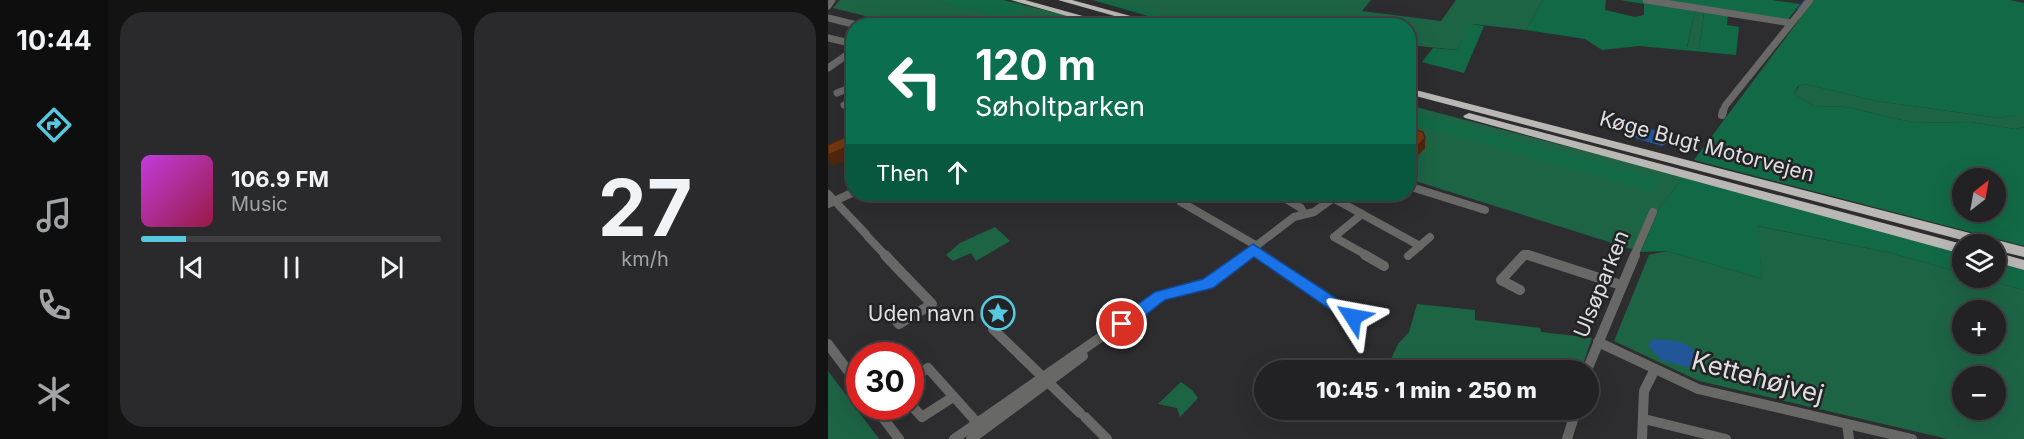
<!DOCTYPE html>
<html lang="en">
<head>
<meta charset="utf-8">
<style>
	:root { --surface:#222224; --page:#2a2a2c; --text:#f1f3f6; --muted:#a2a4a6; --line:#3f3f41; --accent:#56c9e1 }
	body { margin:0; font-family:Inter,sans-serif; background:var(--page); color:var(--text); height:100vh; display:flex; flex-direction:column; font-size:22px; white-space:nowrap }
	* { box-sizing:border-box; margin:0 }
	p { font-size:20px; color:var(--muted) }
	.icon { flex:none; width:33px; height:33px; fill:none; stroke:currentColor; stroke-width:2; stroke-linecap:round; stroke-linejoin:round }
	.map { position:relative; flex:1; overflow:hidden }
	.drawer { display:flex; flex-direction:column; gap:12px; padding:12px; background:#131314; width:720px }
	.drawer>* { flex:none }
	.guide { position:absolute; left:18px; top:18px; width:570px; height:183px; border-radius:24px; box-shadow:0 6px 24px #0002,0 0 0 2px var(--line); background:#0b6e4f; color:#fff; overflow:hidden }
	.needle { width:39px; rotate:31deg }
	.buttons { position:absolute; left:1124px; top:168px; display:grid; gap:12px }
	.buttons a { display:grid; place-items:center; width:54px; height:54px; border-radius:50%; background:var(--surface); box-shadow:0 6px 24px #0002,0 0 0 2px var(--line); font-size:30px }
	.speed { position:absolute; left:18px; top:342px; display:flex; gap:12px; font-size:30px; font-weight:700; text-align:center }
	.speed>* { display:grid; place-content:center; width:78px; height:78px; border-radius:50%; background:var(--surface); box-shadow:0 6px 24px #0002,0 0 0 2px var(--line); line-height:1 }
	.speed .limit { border:9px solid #d22; background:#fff; color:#111 }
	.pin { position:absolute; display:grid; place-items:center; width:51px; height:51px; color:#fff; margin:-26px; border:3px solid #fff; border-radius:50%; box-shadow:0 2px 6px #0007 }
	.me { position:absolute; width:66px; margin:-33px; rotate:304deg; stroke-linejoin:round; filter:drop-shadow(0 0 4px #0008) }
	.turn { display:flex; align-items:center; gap:21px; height:126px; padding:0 30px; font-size:27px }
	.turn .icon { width:78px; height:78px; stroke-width:2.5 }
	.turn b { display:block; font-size:42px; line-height:51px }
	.then { display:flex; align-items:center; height:57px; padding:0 30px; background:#0003; gap:12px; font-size:22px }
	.drawer .tile { flex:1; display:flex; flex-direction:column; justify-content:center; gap:9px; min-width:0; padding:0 21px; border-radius:24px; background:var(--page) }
	.drawer .dial { align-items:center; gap:0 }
	.dial b { font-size:78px; line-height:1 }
	.song { display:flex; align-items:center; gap:18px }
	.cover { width:72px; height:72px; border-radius:9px; background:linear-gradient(135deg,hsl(290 70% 55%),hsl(340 70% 35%)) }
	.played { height:6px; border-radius:3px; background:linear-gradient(90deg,var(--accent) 15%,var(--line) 15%) }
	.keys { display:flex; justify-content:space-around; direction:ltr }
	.drawer .tiles { flex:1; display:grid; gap:12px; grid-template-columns:repeat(2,1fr) }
	.trip { position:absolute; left:426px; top:360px; width:345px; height:60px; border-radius:30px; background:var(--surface); box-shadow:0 6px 24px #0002,0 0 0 2px var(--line); font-weight:800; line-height:60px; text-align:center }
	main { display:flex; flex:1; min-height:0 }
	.tabs { display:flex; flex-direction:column; width:108px; justify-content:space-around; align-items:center; background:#0e0e0e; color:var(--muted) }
	.tabs .icon { width:42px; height:42px }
	.tabs .selected { color:var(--accent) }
	.tabs b { font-size:27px; color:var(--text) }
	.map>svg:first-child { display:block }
	.green { fill:#1d6445; fill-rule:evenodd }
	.forest { fill:#126946; fill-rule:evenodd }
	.water { fill:#235698 }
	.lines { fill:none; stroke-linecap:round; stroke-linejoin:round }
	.stream { stroke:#235698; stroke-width:1.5 }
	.minor-far2 { stroke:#686866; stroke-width:7 }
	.minor-far1 { stroke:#686866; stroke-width:8 }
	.minor { stroke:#686866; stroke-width:10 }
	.highway { fill:#bab8b4; fill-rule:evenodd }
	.wall { fill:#63300f }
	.shaded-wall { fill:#50270d }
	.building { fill:#733812; stroke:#50270d; stroke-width:1.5 }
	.route { fill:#1a73e8; stroke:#114b97; stroke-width:1.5 }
	.labels { text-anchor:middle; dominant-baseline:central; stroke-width:5; stroke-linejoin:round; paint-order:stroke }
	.street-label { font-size:21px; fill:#dfdfe1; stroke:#232326 }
	.poi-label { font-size:21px; fill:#dfdfe1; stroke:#232326; text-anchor:end }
	.near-street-label { font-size:26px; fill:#dfdfe1; stroke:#232326 }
</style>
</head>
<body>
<main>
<nav class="tabs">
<b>10:44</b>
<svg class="icon selected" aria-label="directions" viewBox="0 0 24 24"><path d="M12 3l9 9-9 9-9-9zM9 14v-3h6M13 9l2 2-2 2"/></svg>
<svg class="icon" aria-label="music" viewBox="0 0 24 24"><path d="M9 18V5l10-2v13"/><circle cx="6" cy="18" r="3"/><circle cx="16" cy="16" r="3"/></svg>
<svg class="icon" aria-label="phone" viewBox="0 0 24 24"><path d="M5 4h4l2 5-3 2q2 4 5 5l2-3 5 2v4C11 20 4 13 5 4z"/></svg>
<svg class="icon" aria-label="climate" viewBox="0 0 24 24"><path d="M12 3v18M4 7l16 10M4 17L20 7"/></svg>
</nav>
<section class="drawer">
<div class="tiles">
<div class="tile">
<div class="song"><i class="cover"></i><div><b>106.9 FM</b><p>Music</p></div></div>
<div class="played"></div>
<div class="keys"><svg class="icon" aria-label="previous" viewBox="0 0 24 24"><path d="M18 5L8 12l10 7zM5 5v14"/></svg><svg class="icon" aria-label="pause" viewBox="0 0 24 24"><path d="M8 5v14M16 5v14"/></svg><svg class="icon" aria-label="next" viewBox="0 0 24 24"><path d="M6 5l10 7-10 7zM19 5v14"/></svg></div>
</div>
<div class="tile dial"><b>27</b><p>km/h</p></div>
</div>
</section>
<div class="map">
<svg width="1196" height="439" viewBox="0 0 1196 439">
	<rect width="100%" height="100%" fill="#2d2d30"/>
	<!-- green -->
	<g class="green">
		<polygon points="12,0 174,0 279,25 73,25 5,8"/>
		<polygon points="265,0 543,0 534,11 613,21 628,0 715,0 698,30 644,24 629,50 581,45 580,26 352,25"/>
		<polygon points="867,11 876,12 871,49 859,48"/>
		<polygon points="977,84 1048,101 1171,118 1193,114 1196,114 1196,127 1187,129 1142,122 1087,123 1018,107 986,106 966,94 971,86"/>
		<polygon points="580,105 856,177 833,205 813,252 581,179"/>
		<path d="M929,226l134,27 71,20v5h18l44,12v149h-76l-249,-58 -85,-40 35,-86 18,-4 95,28zM1134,310h33v34h-33zM1134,376h33v34h-33z"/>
		<polygon points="167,227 182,241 148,261 143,253 125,261 118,255 132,243"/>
		<polygon points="589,304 647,310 647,320 712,328 713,332 764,338 753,370 558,370 570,344 581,332"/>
		<polygon points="0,371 51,439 0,439"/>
		<polygon points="353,382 364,390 370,398 352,417 349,408 330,404"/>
	</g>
	<!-- forest -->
	<g class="forest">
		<path d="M107,0h67l20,4 -3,14c13,3 24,-1 36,3l3,4h-29z"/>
		<polygon points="265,0 289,3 372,25 352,25"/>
		<path d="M715,0h63l-1,10 30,7 9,-2v-11l-24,-4h152l28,4 -13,17 -59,-9 -1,13 12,2 -3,28 -97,-9 -37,4 -17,-11 -59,-9zM867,11l9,2 -5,36 -12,-2z"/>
		<path d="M986,0h196l14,3v111l-25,4 -123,-17 -71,-17 -7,2 -4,8 20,12 32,1 69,16 55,-1 45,7 9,-2v119l-330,-86zM1167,178v34h-33v-34z"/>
		<polygon points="643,24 656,26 636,73 594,62 605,48 629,50"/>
		<polygon points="581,111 830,178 825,192 581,123"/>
		<polygon points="856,177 1134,253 1134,273 1063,253 930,226 934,279 839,251 813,252 833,205"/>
		<polygon points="1167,262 1196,270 1196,290 1152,278 1167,278"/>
	</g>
	<!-- water -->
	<g class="water">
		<polygon points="807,125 838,133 846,139 834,146 803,137 796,133 798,127"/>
		<path d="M826,339c24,2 29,0 47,17l-7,9 -7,2 -26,-7 -13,-15z"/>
	</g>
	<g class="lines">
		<!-- stream -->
		<polyline class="stream" points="970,9 977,0"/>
		<!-- minor-far2 -->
		<g class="minor-far2">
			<polyline points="818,0 963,23"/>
			<polyline points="0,6 4,0"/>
			<polyline points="0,18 33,26"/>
			<polyline points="0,38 26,44"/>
			<polyline points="0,68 26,50"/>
			<polyline points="23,73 26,71"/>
			<polyline points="9,93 26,86"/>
			<polyline points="16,105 26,102"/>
			<polyline points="895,113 897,106 982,0"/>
		</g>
		<!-- minor-far1 -->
		<g class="minor-far1">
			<polyline points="894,115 895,111"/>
			<polyline points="580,186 657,210"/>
			<polyline points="0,194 38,234"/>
			<polyline points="450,194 473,208 476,214"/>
			<polyline points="505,198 592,246"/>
			<polyline points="353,202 429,246"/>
			<polyline points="0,204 26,192"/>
			<polyline points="534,214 506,237 540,256"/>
			<polyline points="40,237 58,256"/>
			<polyline points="425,249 436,256"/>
			<polyline points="415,256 466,217 486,212 511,194"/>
			<polyline points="580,256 602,237"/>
			<polyline points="695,256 697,254 705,256"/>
			<polyline points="806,256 825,212"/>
		</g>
		<!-- minor -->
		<g class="minor">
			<polyline points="57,255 74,273"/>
			<polyline points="434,255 525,317"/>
			<polyline points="537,255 556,266"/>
			<polyline points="700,255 793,285"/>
			<polyline points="692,290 673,280 696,255"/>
			<polyline points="62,313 71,324 104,304 76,275"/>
			<polyline points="165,329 252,413"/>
			<polyline points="770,342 870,389 1084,439"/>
			<polyline points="0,344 32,387"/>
			<polyline points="759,370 807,255"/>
			<polyline points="82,379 100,368 153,427"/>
			<polyline points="82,404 94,417 125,397"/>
			<polyline points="46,406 71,439"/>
			<polyline points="257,417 279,439"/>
			<polyline points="816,419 898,439"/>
			<polyline points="1019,424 1021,439"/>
			<polyline points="126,439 332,296 380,283 417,255"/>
			<polyline points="143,439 255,356"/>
			<polyline points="739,439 748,410"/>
			<polyline points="814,439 816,391 827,369"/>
		</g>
		<!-- highway -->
		<g class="highway">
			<polygon points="183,0 197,0 291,26 274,26"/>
			<polygon points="230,0 244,0 339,26 322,26"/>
			<polygon points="580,88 1196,247 1196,257 1167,250 1167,244 1149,244 580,94"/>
			<polygon points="641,113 1134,244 1136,244 1134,244 1134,254 637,118 635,116"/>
			<polygon points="1167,252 1196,260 1196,270 1167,262"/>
		</g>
	</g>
	<!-- wall -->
	<polygon class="wall" points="580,127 597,148 585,161 580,159"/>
	<!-- shaded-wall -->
	<g class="shaded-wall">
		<polygon points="597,138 597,148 585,161 585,151"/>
		<polygon points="26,144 26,157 5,166 0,159 0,155"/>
	</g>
	<!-- building -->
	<g class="building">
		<polygon points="580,127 595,132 597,138 585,151 580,149"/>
		<polygon points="24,134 26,135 26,144 0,155 0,145"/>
	</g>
	<!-- route -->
	<polygon class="route" points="425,244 531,313 533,317 531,321 519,321 426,257 385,288 337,300 299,329 288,329 286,324 288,320 327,292 375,279"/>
	<!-- icons -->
	<defs>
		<g id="sight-ring" transform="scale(1.725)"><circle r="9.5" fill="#232326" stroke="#56c9e1" stroke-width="1.5"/><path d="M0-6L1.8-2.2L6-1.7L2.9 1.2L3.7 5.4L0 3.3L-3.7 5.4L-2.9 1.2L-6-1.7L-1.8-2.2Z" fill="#56c9e1"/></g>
	</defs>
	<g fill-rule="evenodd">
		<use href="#sight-ring" x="170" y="313"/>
	</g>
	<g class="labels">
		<!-- street labels -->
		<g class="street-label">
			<text transform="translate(879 146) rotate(15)">Køge Bugt Motorvejen</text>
			<text transform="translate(773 284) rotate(-68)">Ulsøparken</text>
		</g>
		<!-- poi labels -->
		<g class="poi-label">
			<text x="147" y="313">Uden navn</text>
		</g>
		<!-- near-street labels -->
		<g class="near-street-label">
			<text transform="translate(930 377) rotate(15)">Kettehøjvej</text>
		</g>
	</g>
</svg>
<div class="buttons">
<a><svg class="needle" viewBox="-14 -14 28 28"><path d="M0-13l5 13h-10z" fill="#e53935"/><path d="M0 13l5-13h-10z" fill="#a2a4a6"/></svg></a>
<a><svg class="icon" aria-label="layers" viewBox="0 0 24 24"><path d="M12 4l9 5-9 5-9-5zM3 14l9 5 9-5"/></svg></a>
<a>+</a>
<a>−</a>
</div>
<div class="speed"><div class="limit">30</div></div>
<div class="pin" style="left:294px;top:324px;background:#d93025"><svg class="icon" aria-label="arrive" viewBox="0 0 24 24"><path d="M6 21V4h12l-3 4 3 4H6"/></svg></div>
<svg class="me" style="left:525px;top:317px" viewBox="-20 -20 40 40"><path d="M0-17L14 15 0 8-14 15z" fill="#1a73e8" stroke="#fff" stroke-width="4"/></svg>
<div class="trip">10:45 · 1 min · 250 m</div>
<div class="guide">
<div class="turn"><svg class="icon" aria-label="left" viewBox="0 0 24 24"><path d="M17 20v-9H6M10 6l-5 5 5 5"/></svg><div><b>120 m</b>Søholtparken</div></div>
<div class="then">Then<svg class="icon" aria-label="ahead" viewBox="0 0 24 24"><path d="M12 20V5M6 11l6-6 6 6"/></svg></div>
</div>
</div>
</main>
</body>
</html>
